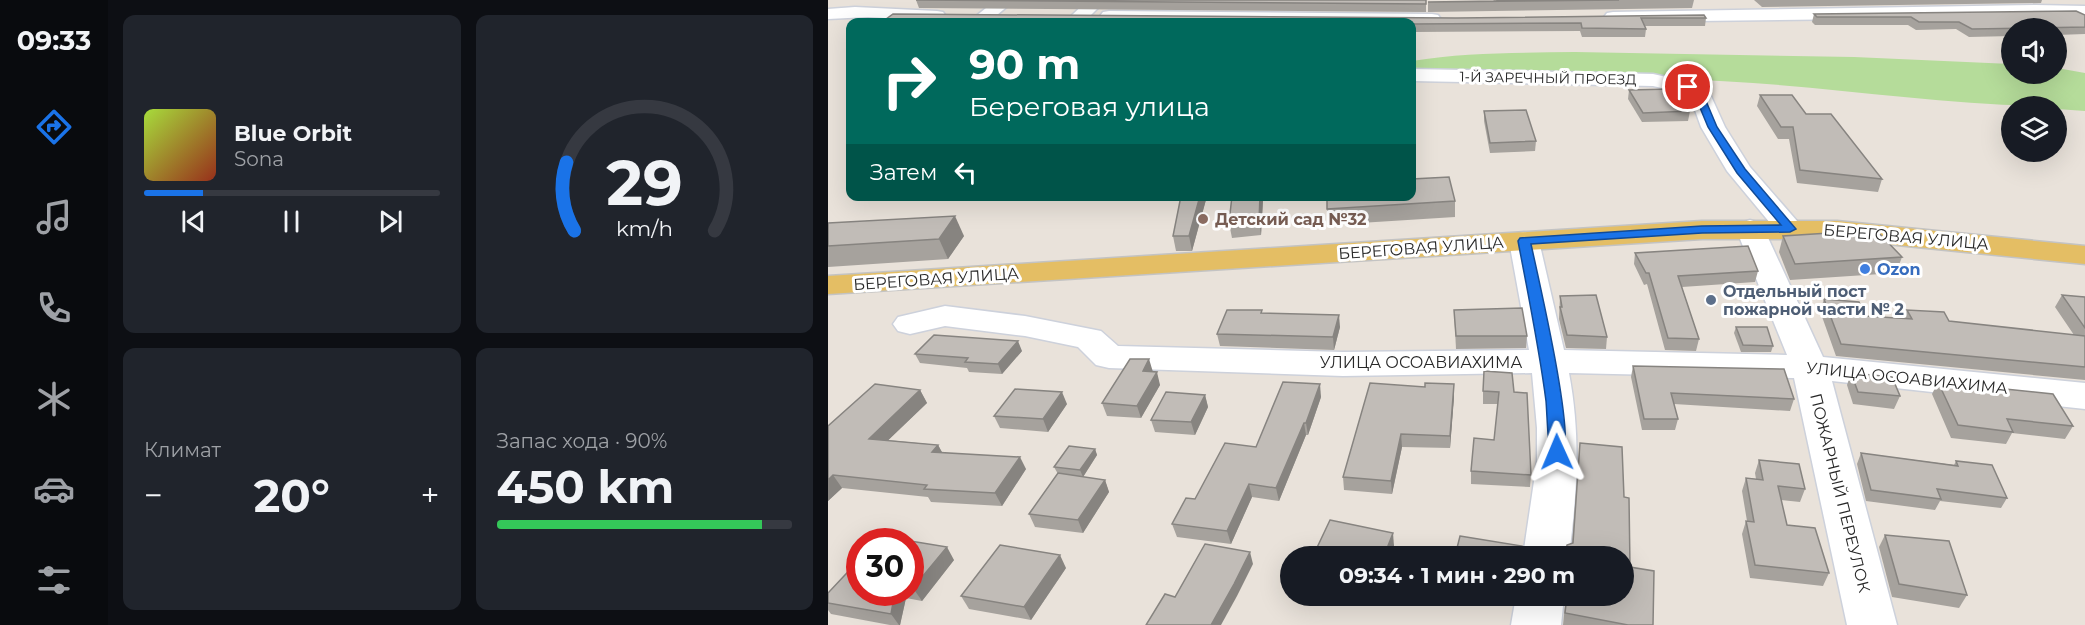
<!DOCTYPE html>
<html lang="ru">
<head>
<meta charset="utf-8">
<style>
	:root { --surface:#171b24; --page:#20242c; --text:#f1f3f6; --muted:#9ea1a6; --line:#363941; --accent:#1a73e8 }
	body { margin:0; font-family:Montserrat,sans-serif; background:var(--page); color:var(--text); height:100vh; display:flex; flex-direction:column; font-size:22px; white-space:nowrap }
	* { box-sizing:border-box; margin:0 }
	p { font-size:20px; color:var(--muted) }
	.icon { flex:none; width:33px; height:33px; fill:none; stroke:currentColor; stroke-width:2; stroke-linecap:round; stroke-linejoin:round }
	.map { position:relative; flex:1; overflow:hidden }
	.drawer { display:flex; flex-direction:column; gap:15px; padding:15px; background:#0d0f14; width:720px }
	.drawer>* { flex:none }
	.top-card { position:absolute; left:18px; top:18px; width:570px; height:183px; border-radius:12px; box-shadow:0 6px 24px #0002; background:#00695c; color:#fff; overflow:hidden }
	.controls { position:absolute; left:1173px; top:18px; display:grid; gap:12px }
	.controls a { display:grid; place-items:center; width:66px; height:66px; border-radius:50%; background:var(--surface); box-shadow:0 6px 24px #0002; font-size:30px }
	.speed { position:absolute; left:18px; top:528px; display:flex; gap:12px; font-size:30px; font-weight:700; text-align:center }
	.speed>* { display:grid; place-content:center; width:78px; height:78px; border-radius:50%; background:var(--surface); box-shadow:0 6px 24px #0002; line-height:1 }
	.speed .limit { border:9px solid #d22; background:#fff; color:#111 }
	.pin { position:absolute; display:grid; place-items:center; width:51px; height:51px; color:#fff; margin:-26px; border:3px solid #fff; border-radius:50%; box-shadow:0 2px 6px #0007 }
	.me { position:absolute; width:66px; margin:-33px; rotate:359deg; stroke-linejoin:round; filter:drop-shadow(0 0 4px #0008) }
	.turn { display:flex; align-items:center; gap:21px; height:126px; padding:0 24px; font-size:27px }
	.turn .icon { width:78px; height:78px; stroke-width:2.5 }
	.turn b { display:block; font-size:42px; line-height:51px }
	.then { display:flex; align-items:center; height:57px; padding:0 24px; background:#0003; gap:12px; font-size:22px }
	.big { font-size:45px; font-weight:700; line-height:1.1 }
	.drawer .tile { flex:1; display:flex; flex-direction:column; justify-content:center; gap:9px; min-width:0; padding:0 21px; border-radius:12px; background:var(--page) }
	.drawer .dial { align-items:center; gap:0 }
	.dial svg { height:156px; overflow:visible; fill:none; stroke:var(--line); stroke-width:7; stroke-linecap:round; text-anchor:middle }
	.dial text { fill:var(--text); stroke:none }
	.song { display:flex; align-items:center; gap:18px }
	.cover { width:72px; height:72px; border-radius:9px; background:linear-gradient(135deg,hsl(80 70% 55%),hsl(10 70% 35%)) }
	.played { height:6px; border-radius:3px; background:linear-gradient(90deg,var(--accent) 20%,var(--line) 20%) }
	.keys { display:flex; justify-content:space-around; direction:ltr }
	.heat { display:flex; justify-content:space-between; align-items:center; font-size:33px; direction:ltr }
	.charge { height:9px; border-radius:4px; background:linear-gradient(90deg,#34c759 90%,var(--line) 0) }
	.drawer .tiles { flex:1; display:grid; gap:15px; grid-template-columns:repeat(2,1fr) }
	.trip { position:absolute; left:452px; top:546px; width:354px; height:60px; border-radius:30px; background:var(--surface); box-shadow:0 6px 24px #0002; font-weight:700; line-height:60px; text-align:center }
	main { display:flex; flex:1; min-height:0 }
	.tabs { display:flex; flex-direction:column; width:108px; justify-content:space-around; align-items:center; background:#090b0e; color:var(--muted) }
	.tabs .icon { width:42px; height:42px }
	.tabs .selected { color:var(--accent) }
	.tabs b { font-size:27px; color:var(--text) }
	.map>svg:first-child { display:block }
	.green { fill:#b5dc9a }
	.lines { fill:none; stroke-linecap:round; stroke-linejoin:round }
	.minor-casing { stroke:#cdd1db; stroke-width:3 }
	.major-casing { stroke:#c3c3c3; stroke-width:3 }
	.minor { fill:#fff; fill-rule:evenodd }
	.major { fill:#e4be64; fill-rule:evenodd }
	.wall { fill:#a6a29d }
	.shaded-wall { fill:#878480 }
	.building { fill:#c1bcb7; stroke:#878480; stroke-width:1.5 }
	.route { fill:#1a73e8; stroke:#114b97; stroke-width:1.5 }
	.education-dot { fill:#8d6e63; stroke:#fff; stroke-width:2 }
	.shop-dot { fill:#3f7fe0; stroke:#fff; stroke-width:2 }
	.service-dot { fill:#5c6f8a; stroke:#fff; stroke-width:2 }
	.labels { text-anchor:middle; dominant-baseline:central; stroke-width:6; stroke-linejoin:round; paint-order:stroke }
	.far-street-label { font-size:14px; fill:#282828; stroke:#fff }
	.education-label { font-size:16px; font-weight:bold; fill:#785e54; stroke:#fff; text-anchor:start }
	.street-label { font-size:16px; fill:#282828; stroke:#fff }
	.shop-label { font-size:16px; font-weight:bold; fill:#366cbe; stroke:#fff; text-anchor:start }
	.service-label { font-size:16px; font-weight:bold; fill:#4e5e75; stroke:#fff; text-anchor:start }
</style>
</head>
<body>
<main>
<nav class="tabs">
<b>09:33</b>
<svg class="icon selected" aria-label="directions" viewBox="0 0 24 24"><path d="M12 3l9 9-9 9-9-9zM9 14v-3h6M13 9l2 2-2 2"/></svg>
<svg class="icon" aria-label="music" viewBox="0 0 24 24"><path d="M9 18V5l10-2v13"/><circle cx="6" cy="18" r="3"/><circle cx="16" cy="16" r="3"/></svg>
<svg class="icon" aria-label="phone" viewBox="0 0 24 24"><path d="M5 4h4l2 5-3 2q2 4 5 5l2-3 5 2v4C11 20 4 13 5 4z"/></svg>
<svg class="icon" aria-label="climate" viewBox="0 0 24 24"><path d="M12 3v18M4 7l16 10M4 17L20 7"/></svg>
<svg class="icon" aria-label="car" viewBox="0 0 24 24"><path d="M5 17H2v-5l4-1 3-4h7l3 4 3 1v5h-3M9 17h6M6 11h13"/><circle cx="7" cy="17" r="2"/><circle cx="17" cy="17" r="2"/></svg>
<svg class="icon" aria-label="filters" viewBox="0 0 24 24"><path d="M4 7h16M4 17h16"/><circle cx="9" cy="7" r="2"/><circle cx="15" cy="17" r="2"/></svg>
</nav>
<section class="drawer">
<div class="tiles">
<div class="tile">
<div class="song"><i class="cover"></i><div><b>Blue Orbit</b><p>Sona</p></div></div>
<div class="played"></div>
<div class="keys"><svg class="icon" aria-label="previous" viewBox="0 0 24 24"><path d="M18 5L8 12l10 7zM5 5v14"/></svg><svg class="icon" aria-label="pause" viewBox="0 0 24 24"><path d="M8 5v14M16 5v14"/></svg><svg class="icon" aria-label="next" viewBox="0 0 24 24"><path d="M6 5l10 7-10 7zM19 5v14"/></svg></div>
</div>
<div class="tile dial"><svg viewBox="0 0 100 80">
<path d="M14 69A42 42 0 1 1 86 69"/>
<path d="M14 69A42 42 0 0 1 10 34" stroke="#1a73e8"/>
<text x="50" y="56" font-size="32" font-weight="700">29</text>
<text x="50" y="72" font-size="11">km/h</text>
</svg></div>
<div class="tile"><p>Климат</p>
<div class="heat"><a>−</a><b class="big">20°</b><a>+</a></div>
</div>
<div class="tile"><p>Запас хода · 90%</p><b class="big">450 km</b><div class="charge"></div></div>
</div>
</section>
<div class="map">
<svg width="1257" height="625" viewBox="0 0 1257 625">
	<rect width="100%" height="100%" fill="#e9e2da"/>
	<!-- green -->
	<path class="green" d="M747,52l279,5 157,7 1,10h44l1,-6 28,5v38l-28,-2 -1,-3c-99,0 -202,-16 -303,-23 -114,-8 -228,-8 -341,-11v-11c54,-9 108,-8 163,-9z"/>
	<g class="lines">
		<!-- minor casing -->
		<g class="minor-casing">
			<g id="minor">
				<polygon points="168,0 187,0 163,20 151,20 148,16"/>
				<polygon points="260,0 278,0 258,20 246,20 243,16"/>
				<polygon points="1208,5 1257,6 1257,16 785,22 779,21 776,17 779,13 785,12"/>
				<polygon points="27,7 109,11 115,12 118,16 115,20 109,21 40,17 0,19 0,9"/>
				<polygon points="281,11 604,14 610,15 613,19 610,23 604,24 275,20 272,16 275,12"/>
				<polygon points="584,69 825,74 866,83 883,96 897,127 922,167 976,229 972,235 962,238 952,235 899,171 873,127 863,99 852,92 825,86 584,81"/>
				<path d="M922,220l10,3 4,6 59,128 262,26v26l-253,-28 65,244h-50l-53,-247 -225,-5c12,64 8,119 0,183h-46l14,-95v-33l-5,-55 -189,3 -234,-8 -13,-3 -18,-18 -53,-11 -80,-10 -35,8 -12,-3 -5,-7 5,-7 47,-11 80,10 76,15 17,15 225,6 186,-2 -20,-109 5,-6 10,-3 10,3 5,6 25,109 223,5 -51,-126 4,-6z"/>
				<polygon points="688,596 736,596 733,625 683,625"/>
			</g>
		</g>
		<!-- major casing -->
		<g class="major-casing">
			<polygon id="major" points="874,221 1009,221 1257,246 1257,264 1009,239 874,239 0,294 0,276"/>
		</g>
		<!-- minor -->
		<use href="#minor" class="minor"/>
		<!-- major -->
		<use href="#major" class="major"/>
	</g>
	<!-- wall -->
	<g class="wall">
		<polygon points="88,0 598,0 598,12 91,8"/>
		<polygon points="665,0 866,0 864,8 600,12 600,2 666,1"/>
		<polygon points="926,0 1214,0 1213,3 934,7"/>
		<polygon points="65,14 628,18 878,18 877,26 817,26 818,29 817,37 754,37 752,31 584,32 584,22 54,22"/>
		<polygon points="986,14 1257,15 1257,34 1228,35 1228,28 1184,28 1184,36 1141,37 1128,29 1088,30 1080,25 987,25 984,22"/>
		<polygon points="801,90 862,111 860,121 814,122 800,99"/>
		<polygon points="932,95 978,114 1054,179 1050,192 969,183 961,139 950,139 929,106"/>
		<polygon points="656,111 708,141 707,151 662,153 656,121"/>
		<polygon points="353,196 379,196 364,251 348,251 345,236"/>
		<polygon points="404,196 453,196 453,199 435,200 433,235 404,238 401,223"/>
		<polygon points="627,201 627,217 500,225 499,209"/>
		<polygon points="0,223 136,236 120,259 0,267"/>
		<polygon points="955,236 1074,257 1068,273 962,280 951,252"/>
		<polygon points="807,253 930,271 927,282 854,287 871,339 868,351 837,350 819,284 816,285 806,264"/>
		<polygon points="1234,295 1257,297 1257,380 1008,356 992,311 996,299 1037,316 1075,319 1079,310 1121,321 1246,335 1227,307"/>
		<polygon points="732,296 779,337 778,349 738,348 731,319"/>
		<polygon points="626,310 699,336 698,348 628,349"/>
		<polygon points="435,313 512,327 506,350 392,346 389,334"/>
		<polygon points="908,327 945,346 943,352 913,352 906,333"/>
		<polygon points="194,351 174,374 141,372 139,368 92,363 87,354"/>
		<polygon points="805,366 966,399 962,411 846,404 850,419 847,430 814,430 803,377"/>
		<polygon points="325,372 332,385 313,418 279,416 274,403"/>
		<polygon points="1023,373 1072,396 1066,409 1025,404 1019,385"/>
		<polygon points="1110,382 1245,426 1237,439 1184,433 1178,444 1123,438 1104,394"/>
		<polygon points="542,383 626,397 622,448 574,447 564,494 516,490 515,477"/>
		<polygon points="92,390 99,403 60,440 110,445 114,452 198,469 174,506 103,502 100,497 14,488 0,501 0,426"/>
		<polygon points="655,391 686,392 703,475 702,487 643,484 643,471 666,440 670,404 655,404"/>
		<polygon points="377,395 380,407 367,435 327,432 323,420"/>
		<polygon points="493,397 480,435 478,435 451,501 424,497 403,544 349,537 344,524 367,499 428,447"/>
		<polygon points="239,404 220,432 172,428 166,416"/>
		<polygon points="752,443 796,497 802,567 825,625 735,625 738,596 736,596 795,596 744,544"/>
		<polygon points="267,449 269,455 255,477 277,480 281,492 255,533 207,527 201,514 230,474 226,467"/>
		<polygon points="1033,453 1126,465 1128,461 1179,498 1173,508 1112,501 1107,510 1038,501 1029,464"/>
		<polygon points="931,460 977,489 972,502 953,500 959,525 1001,573 995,586 922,578 914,534 918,521 919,521 914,491 918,478 928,479 927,473"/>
		<polygon points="1057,535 1139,595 1131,608 1064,597 1051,547"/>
		<polygon points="82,542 126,560 94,601 78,598 72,625 62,625 3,614 0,610 0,593 82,592"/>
		<polygon points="238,568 203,620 141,609 133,596"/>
		<polygon points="638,596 686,596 684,604"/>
	</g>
	<!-- shaded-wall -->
	<g class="shaded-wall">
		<polygon points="372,196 379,196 364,251 361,236"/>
		<polygon points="432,196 435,196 435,200 433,235 431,221"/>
		<polygon points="127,216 136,236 120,259 111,239"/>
		<polygon points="511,315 512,327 506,350 505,337"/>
		<polygon points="190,341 194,351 174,374 170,364"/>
		<polygon points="321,359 325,372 315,371"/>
		<polygon points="329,372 332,385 313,418 309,406"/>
		<polygon points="492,384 493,397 480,435 478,423"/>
		<polygon points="626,384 626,397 622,448 622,436"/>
		<polygon points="92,390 99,403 49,451 41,439"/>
		<polygon points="234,392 239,404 220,432 215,419"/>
		<polygon points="377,395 380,407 367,435 363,422"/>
		<polygon points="476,423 478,435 451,501 448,488"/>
		<polygon points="573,434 574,447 564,494 563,481"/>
		<polygon points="110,445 117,458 104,452"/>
		<polygon points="267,449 269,455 255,477 252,470"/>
		<polygon points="192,457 198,469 174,506 167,493"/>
		<polygon points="5,475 14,488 0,501 0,480"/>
		<polygon points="277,480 281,492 255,533 250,520"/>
		<polygon points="421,484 424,497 403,544 399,531"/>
		<polygon points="565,533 566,546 562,556 556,556"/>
		<polygon points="119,547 126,560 94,601 85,588"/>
		<polygon points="422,552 425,564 409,596 393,625 383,625"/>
		<polygon points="232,555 238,568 203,620 196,607"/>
		<polygon points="67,592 74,592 78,598 72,625 71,625 63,614"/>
	</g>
	<!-- building -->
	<g class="building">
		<polygon points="88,0 598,0 598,4"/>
		<polygon points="669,0 791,0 600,2 669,1"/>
		<polygon points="1248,11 1257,15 1257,27 1144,29 1131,22 1091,22 1083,17 989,17 986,14"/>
		<polygon points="65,14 628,18 876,15 878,18 813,18 818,29 754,28 753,23 584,24 584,22 549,22 481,19 479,22 319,22 245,20 242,22 54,22"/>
		<polygon points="845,89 862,111 815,113 801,90"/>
		<polygon points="932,95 964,95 978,114 1003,114 1054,179 972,170 965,127 953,127"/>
		<polygon points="698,110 708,141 662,143 656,111"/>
		<polygon points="621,177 627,201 499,209 499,196 584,196 584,179"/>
		<polygon points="353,196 372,196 361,236 345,236"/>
		<polygon points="404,196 432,196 431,221 401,223"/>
		<polygon points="127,216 111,239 0,246 0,223"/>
		<polygon points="1048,230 1074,257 967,264 955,236"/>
		<polygon points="920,246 930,271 850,276 871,339 840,338 821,273 818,273 807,253"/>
		<polygon points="768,295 779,337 739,335 732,307 734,307 732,296"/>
		<polygon points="1234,295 1257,297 1257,328"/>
		<polygon points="996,299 1031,302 1037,316 1084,319 1079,310 1116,312 1121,321 1257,336 1257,367 1013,344"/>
		<polygon points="694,308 699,336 628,336 626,310"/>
		<polygon points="399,310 434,310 433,313 511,315 505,337 389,334"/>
		<polygon points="908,327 939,327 945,346 915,345"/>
		<polygon points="106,335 190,341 170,364 137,362 140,358 87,354"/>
		<polygon points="302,359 321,359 315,371 329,372 309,406 274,403"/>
		<polygon points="805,366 956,369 966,399 843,393 850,419 816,419"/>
		<polygon points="656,371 684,373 686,392 699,393 703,475 643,471 646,438 666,440 671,392 655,391"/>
		<polygon points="1023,373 1064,377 1072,396 1030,392"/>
		<polygon points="455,382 492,384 478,423 476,423 448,488 421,484 399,531 344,524 358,498 367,499 397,443 428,447"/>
		<polygon points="1110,382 1225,394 1245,426 1179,419 1185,432 1130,425"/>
		<polygon points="542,383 597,387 597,383 626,384 622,436 573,434 563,481 515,477"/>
		<polygon points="47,384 92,390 41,439 110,445 104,452 192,457 167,493 96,489 99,485 5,475 0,480 0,426"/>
		<polygon points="187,389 234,392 215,419 166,416"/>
		<polygon points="338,392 377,395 363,422 323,420"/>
		<polygon points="752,443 794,447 796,497 801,498 802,567 826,571 825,625 800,625 737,613 739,596 795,596 795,556 737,556 739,545 745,543"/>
		<polygon points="241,446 267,449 252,470 226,467"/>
		<polygon points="1033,453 1130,466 1128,461 1164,465 1179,498 1109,489 1113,499 1043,490"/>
		<polygon points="931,460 971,464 977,489 950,486 959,525 987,528 1001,573 927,565 918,521 926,522 918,478 935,480"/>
		<polygon points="230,473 277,480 250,520 201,514"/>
		<polygon points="502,520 565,533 556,556 497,556 486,554"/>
		<polygon points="1057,535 1121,541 1139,595 1071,584"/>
		<polygon points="52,536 119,547 85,588 82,587 82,542 47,542"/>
		<polygon points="632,536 694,546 692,556 627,556"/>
		<polygon points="377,544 422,552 406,584 383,625 318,625 337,594 347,597"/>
		<polygon points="172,545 232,555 196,607 133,596"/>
		<polygon points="32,559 32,592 67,592 63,614 0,603 0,593"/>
	</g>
	<!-- route -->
	<path class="route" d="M856,85h7l12,9 14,33 28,42 51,60 -6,3 -88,1 -171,11c7,33 44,190 32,212l-6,2 -6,-2c-3,-5 -4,-44 -5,-55 -7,-54 -18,-107 -28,-160l2,-3 182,-12 79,-1 -44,-52 -29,-46 -12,-29 -12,-9z"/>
	<!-- markers -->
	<circle class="education-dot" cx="375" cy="219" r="6"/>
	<circle class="shop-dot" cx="1037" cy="269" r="6"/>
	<circle class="service-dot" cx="883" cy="300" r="6"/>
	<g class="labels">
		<!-- far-street labels -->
		<g class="far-street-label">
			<text transform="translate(720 78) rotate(1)">1-Й ЗАРЕЧНЫЙ ПРОЕЗД</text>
		</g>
		<!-- education labels -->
		<g class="education-label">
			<text x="387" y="219">Детский сад №32</text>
		</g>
		<!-- street labels -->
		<g class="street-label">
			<text transform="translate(1078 237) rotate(5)">БЕРЕГОВАЯ УЛИЦА</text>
			<text transform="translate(593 248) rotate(-4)">БЕРЕГОВАЯ УЛИЦА</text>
			<text transform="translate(108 279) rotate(-4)">БЕРЕГОВАЯ УЛИЦА</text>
			<text x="593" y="362">УЛИЦА ОСОАВИАХИМА</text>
			<text transform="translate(1079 378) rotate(6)">УЛИЦА ОСОАВИАХИМА</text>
			<text transform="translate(1012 493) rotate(76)">ПОЖАРНЫЙ ПЕРЕУЛОК</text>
		</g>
		<!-- shop labels -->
		<g class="shop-label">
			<text x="1049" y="269">Ozon</text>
		</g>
		<!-- service labels -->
		<g class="service-label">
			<text x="895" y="291">Отдельный пост<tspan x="895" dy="18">пожарной части № 2</tspan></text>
		</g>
	</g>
</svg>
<div class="controls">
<a><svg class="icon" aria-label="sound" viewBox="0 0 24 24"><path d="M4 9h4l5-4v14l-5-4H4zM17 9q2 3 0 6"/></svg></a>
<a><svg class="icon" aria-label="layers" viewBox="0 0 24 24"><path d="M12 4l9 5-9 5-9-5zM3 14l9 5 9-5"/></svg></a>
</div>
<div class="speed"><div class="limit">30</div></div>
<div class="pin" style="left:860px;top:87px;background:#d93025"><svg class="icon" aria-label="arrive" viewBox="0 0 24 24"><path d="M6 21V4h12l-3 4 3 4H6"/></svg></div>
<svg class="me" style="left:729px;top:452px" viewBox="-20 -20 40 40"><path d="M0-17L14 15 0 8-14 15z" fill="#1a73e8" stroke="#fff" stroke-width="4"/></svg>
<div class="trip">09:34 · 1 мин · 290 m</div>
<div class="top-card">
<div class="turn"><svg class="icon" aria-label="right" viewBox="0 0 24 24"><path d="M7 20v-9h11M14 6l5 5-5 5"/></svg><div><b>90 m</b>Береговая улица</div></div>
<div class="then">Затем<svg class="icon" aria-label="left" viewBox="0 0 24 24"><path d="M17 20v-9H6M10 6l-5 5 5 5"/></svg></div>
</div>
</div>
</main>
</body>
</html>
